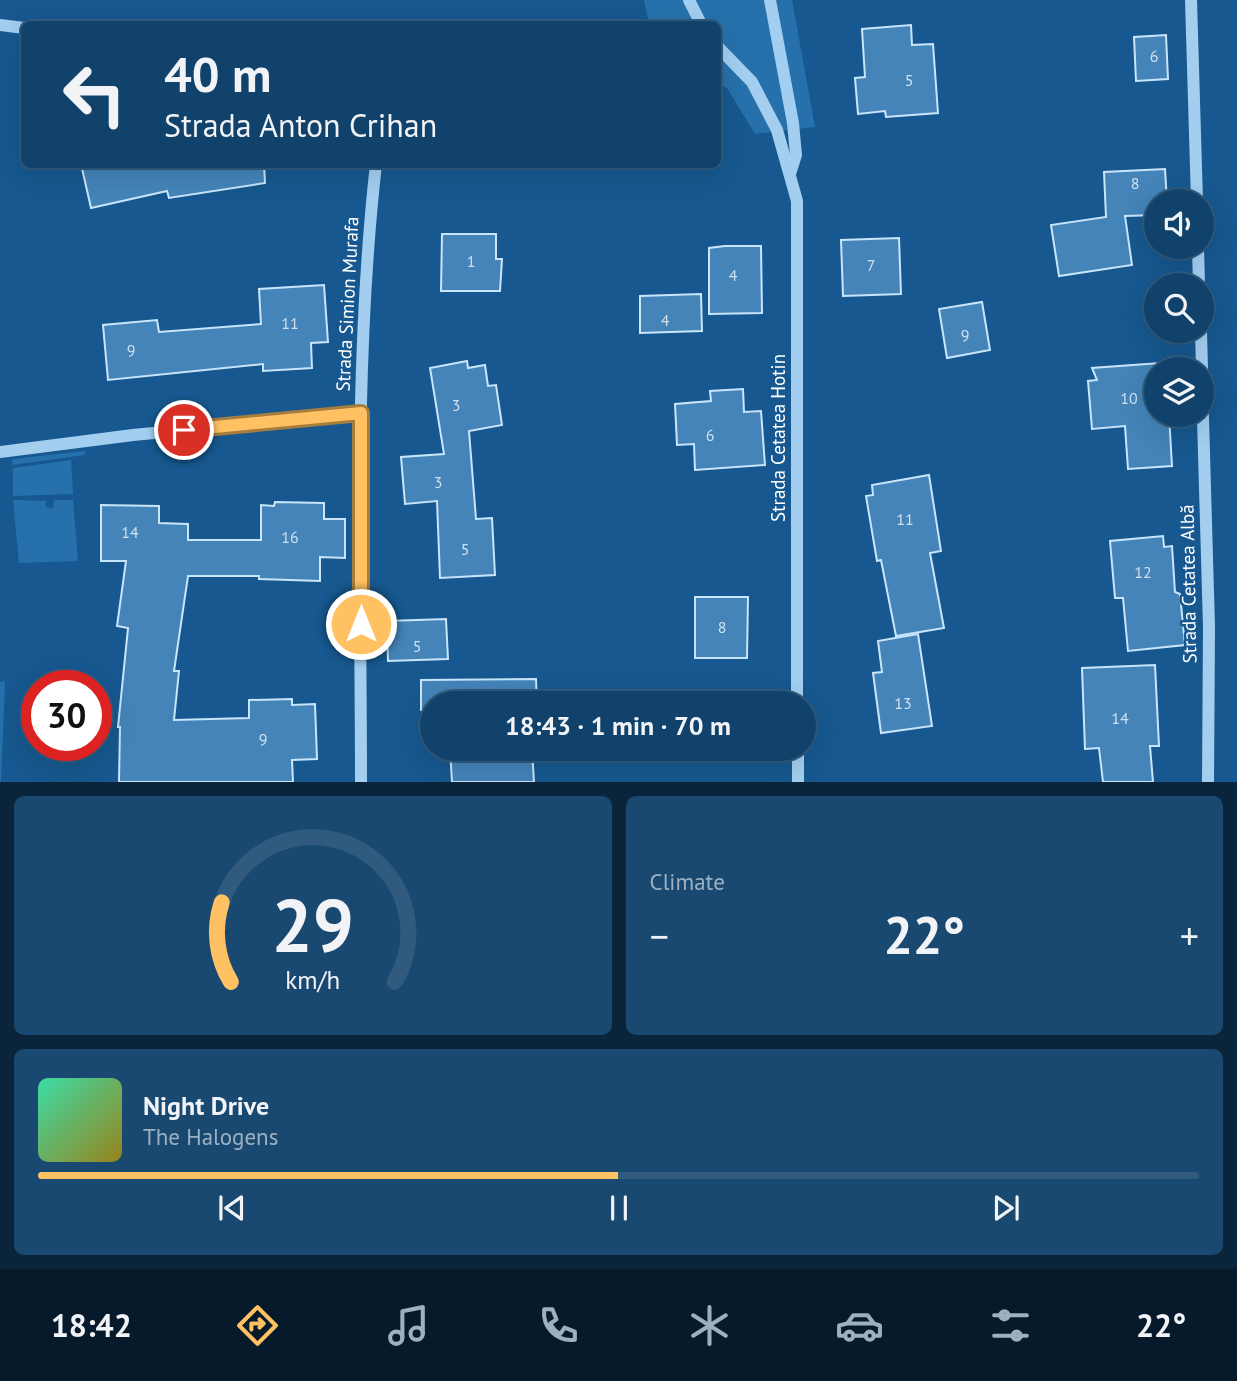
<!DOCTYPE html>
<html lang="en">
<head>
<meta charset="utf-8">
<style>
	:root { --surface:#10426b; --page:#194971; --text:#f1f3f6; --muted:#9cb0c1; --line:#305b7e; --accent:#ffc161 }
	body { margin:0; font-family:"PT Sans",sans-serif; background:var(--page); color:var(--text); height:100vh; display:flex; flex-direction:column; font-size:26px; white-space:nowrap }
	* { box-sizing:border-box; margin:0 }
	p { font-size:23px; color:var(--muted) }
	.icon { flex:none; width:38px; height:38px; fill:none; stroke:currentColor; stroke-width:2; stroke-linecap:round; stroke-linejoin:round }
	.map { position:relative; height:782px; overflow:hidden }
	.sheet { display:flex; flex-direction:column; gap:14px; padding:14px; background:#09243b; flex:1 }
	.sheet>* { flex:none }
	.banner { position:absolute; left:21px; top:21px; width:700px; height:147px; border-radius:10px; box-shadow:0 7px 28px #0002,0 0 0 2px var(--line); background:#10426b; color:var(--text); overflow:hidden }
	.fabs { position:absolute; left:1144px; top:189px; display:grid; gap:14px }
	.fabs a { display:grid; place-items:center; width:70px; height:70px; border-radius:50%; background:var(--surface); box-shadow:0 7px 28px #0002,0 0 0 2px var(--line); font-size:35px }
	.speed { position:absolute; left:21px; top:670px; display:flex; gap:14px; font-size:35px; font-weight:700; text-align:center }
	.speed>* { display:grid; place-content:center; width:91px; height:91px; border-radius:50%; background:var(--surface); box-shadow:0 7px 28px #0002,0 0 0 2px var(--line); line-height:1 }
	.speed .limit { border:10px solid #d22; background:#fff; color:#111 }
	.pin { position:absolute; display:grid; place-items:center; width:60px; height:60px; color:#fff; margin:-30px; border:4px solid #fff; border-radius:50%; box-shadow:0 2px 7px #0007 }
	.me { position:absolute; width:77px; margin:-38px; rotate:0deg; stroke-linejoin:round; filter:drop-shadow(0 0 5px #0008) }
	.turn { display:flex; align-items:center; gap:24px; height:147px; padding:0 28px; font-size:32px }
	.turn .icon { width:91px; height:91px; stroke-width:2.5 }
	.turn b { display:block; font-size:49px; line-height:60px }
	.big { font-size:52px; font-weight:700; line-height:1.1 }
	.sheet .card { flex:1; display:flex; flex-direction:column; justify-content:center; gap:10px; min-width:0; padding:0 24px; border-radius:10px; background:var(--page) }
	.sheet .dial { align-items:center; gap:0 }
	.dial svg { height:182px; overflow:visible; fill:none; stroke:var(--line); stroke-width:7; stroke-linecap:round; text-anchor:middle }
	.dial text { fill:var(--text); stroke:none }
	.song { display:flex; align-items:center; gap:21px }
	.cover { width:84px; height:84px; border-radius:10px; background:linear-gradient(135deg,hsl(160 70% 55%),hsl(50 70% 35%)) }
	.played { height:7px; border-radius:4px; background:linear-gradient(90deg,var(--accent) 50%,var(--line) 50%) }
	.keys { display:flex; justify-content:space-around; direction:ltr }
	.heat { display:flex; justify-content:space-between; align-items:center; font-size:38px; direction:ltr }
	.sheet .tiles { flex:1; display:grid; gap:14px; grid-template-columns:1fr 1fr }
	.card:last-child { grid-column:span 2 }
	.trip { position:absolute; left:420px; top:691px; width:396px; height:70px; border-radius:35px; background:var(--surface); box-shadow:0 7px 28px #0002,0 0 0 2px var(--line); font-weight:700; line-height:70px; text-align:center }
	.tab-bar { display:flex; height:112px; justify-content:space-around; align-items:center; background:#061a2b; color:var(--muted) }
	.tab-bar .icon { width:49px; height:49px }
	.tab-bar .on { color:var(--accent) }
	.tab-bar b { font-size:32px; color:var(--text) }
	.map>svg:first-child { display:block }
	.green { fill:#2671ac }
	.building { fill:#4484b9; stroke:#c9e5fb; stroke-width:2 }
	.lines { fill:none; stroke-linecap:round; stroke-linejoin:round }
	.minor { stroke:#a3cef0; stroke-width:12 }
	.route-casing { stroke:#a67d3f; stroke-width:18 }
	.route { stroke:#ffc161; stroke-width:12 }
	.labels { text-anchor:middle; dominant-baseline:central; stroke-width:5; stroke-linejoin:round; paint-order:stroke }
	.number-label { font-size:16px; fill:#d0e0ee }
	.street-label { font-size:19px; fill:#fff; stroke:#16588f }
</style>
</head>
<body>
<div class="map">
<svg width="1237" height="783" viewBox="0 0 1237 783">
	<rect width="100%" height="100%" fill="#16588f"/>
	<!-- green -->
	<g class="green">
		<polygon points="644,0 792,0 815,127 755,134 727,88 718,83 718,24 649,24"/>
		<polygon points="85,451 85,455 12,465 13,459"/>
		<polygon points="71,460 73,494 13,496 13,468"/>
		<polygon points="13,500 46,501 46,507 53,508 54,500 73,500 78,561 19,563"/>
		<polygon points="5,681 1,782 0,783 0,682"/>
	</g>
	<!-- building -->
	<g class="building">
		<polygon points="911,25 912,45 933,44 938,113 886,117 885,111 858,114 855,78 865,77 862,29"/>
		<polygon points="1166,35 1168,79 1136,81 1134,37"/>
		<polygon points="81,164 264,164 265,183 169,198 167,191 91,208"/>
		<polygon points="1165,169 1167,201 1157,201 1157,215 1125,216 1132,265 1059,276 1051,225 1106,217 1104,172"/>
		<polygon points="442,234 496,234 496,259 502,259 500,291 441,291"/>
		<polygon points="899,238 901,294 843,296 841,240"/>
		<polygon points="725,246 761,246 762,313 709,314 709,248"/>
		<polygon points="324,285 328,342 311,343 312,368 263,371 263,364 108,380 103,325 157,320 159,332 261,324 259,289"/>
		<polygon points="701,294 702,331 640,333 640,296"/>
		<polygon points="982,302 990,350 947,358 939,309"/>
		<polygon points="467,361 468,368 485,365 488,386 496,385 502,425 469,431 476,519 492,518 495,575 440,578 437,501 405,504 401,457 444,454 430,368"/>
		<polygon points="1160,363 1161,369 1157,369 1157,415 1169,415 1172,466 1128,469 1125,426 1092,429 1088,381 1097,380 1092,368"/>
		<polygon points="743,389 744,412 761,411 765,465 695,470 694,444 677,445 675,404 711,401 710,391"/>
		<polygon points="929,475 941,551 930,553 944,628 896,636 881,560 877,561 866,496 873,495 872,485"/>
		<polygon points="275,502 324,503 324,519 345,519 345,558 320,557 320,581 259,579 259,576 188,576 174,671 179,671 174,720 249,718 249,700 292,699 292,705 315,704 317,759 292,760 293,782 119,782 120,727 118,727 128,628 117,626 126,561 101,561 101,505 159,506 159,523 188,524 188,540 261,540 261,505 274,506"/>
		<polygon points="1163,536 1164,547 1172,546 1175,592 1180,594 1185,645 1128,651 1123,598 1115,598 1110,541"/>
		<polygon points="695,597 748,597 747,658 695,658"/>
		<polygon points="446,619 448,659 388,661 387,621"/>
		<polygon points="918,634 932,726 881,733 873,673 882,672 878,641"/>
		<polygon points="1155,665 1159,746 1150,746 1153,782 1103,782 1099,748 1085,749 1082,668"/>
		<polygon points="536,679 537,704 432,704 432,710 421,710 421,680"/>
		<polygon points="450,749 532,749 534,782 452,782"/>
	</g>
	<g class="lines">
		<!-- minor -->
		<g class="minor">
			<polyline points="689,0 701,24"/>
			<polyline points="770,0 793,123 796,155 790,174"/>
			<polyline points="1191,0 1197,201"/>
			<polyline points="0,25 24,28"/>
			<polyline points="718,47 752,82 777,130 797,201 797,704"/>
			<polyline points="1198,247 1199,285"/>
			<polyline points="1201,331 1202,369"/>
			<polyline points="1202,384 1209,627 1208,783"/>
			<polyline points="0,452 133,435 361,413"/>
			<polyline points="798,749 798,783"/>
			<path d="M361,783c0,-206 -8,-414 15,-619"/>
		</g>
	</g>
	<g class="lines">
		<!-- route casing -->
		<g class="route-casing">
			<polyline id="route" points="184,430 361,413 361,624"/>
		</g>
		<!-- route -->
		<use href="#route" class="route"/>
	</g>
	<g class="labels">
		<!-- number labels -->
		<g class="number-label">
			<text x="1154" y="56">6</text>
			<text x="909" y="80">5</text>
			<text x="1135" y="183">8</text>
			<text x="471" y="261">1</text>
			<text x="871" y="265">7</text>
			<text x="733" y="275">4</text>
			<text x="665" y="320">4</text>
			<text x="290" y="323">11</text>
			<text x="965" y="335">9</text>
			<text x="131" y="350">9</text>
			<text x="1129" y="398">10</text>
			<text x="456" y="405">3</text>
			<text x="710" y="435">6</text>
			<text x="438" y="482">3</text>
			<text x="905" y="519">11</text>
			<text x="130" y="532">14</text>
			<text x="290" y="537">16</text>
			<text x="465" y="549">5</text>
			<text x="1143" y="572">12</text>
			<text x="722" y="627">8</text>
			<text x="417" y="646">5</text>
			<text x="903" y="703">13</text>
			<text x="1120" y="718">14</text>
			<text x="263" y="739">9</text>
		</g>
		<!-- street labels -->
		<g class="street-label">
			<text transform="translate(347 304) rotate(-87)">Strada Simion Murafa</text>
			<text transform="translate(778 438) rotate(-90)">Strada Cetatea Hotin</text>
			<text transform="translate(1188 584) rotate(-91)">Strada Cetatea Albă</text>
		</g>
	</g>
</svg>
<div class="fabs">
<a><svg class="icon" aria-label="sound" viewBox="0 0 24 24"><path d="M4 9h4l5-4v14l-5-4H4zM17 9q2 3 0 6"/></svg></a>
<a><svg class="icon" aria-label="search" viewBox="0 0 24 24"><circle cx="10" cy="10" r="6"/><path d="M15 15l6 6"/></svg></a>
<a><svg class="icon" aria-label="layers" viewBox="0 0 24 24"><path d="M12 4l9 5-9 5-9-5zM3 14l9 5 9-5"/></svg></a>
</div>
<div class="speed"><div class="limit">30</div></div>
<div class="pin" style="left:184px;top:430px;background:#d93025"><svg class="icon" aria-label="arrive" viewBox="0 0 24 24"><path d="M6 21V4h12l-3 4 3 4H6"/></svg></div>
<svg class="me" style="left:361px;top:624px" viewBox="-20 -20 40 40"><circle r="17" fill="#ffc161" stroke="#fff" stroke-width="3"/><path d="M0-11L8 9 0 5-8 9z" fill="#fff"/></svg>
<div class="trip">18:43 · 1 min · 70 m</div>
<div class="banner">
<div class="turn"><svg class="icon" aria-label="left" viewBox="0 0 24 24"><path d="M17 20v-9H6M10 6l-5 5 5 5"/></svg><div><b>40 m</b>Strada Anton Crihan</div></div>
</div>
</div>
<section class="sheet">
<div class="tiles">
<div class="card dial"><svg viewBox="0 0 100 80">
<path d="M14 69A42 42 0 1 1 86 69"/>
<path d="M14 69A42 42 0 0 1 10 34" stroke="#ffc161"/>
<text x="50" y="56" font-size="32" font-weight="700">29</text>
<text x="50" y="72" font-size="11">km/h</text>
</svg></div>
<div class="card"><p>Climate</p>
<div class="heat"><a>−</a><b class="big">22°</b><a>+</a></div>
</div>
<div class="card">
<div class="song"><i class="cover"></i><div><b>Night Drive</b><p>The Halogens</p></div></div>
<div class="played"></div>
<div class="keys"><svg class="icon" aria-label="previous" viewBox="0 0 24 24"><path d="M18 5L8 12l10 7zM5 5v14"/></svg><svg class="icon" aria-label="pause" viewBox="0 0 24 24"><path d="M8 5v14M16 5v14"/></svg><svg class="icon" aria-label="next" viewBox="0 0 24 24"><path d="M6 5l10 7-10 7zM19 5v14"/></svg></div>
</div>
</div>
</section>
<nav class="tab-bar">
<b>18:42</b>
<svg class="icon on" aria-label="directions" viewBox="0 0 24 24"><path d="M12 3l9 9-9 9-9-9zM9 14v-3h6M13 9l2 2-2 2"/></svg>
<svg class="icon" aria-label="music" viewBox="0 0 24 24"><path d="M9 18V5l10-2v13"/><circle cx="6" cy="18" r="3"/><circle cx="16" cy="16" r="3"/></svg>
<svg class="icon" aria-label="phone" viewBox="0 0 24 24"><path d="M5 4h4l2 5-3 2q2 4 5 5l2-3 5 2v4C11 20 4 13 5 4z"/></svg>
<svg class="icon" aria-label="climate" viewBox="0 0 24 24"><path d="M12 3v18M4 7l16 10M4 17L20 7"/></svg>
<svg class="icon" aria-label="car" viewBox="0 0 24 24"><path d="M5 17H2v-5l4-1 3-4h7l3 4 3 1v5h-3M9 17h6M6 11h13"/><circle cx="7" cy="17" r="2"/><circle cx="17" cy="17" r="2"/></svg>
<svg class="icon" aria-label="filters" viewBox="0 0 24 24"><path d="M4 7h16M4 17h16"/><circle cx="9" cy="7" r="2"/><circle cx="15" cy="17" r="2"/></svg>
<b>22°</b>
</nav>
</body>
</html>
